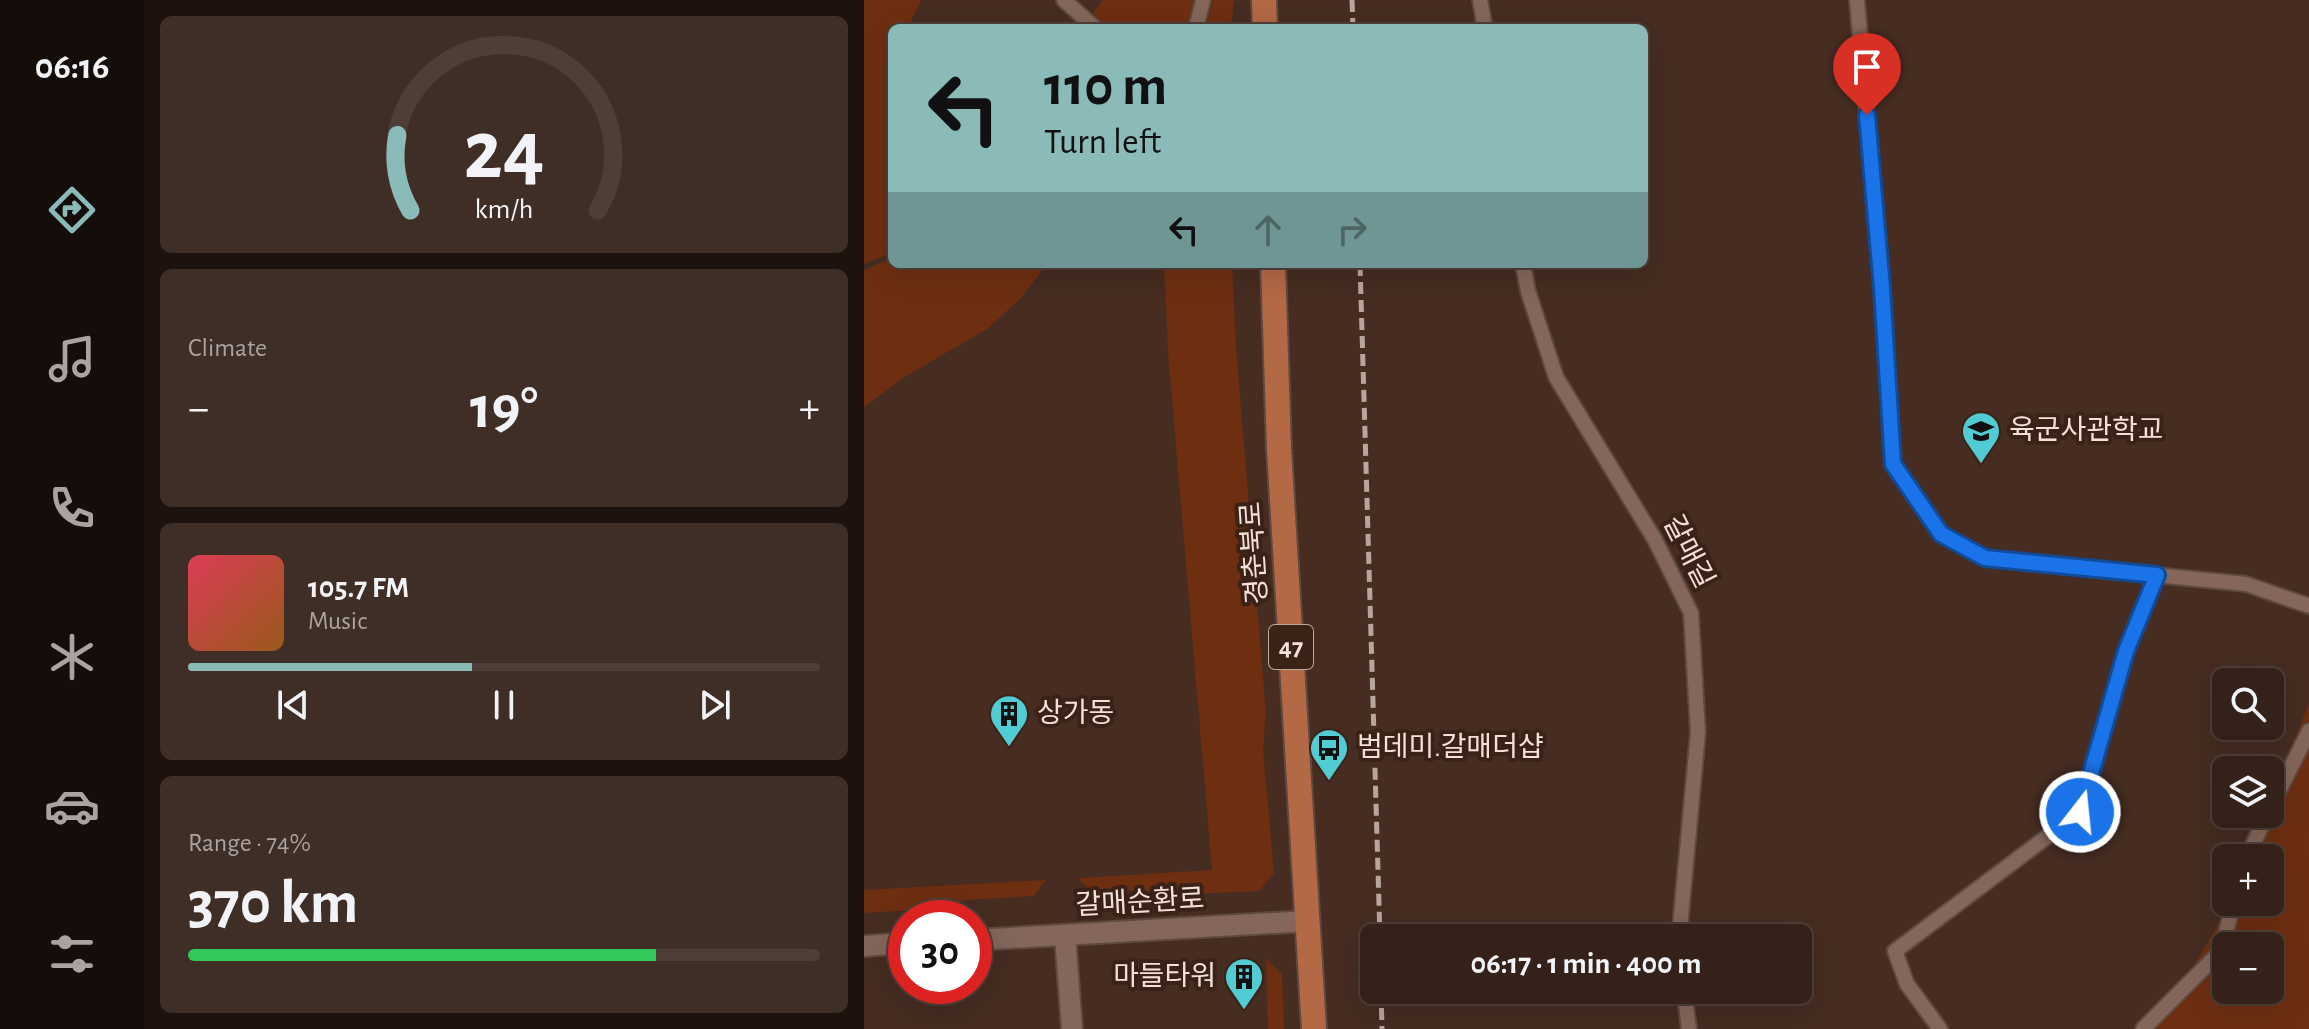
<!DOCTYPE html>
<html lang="en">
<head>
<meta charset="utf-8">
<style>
	:root { --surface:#342119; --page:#3f2e26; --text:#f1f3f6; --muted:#a9a3a2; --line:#4e3e38; --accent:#8bbbb9 }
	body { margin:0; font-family:"Alegreya Sans","Noto Sans KR",sans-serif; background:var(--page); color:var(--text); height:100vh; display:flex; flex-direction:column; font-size:30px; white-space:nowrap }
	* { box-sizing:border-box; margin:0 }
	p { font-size:26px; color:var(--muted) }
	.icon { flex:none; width:44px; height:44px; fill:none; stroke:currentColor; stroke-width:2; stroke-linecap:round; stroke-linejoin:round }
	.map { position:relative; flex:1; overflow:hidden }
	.drawer { display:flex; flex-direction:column; gap:16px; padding:16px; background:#1d120e; width:720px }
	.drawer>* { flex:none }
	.top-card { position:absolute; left:24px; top:24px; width:760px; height:244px; border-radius:12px; box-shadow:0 8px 32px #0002,0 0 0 2px var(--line); background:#8bbbb9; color:#111; overflow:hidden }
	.controls { position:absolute; left:1348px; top:668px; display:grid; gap:16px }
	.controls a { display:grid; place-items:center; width:72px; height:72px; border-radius:12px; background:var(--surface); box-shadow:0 8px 32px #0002,0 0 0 2px var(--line); font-size:40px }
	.speed { position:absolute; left:24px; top:900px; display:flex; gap:16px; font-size:40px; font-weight:700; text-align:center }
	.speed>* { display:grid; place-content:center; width:104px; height:104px; border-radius:50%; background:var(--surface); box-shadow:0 8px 32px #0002,0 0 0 2px var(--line); line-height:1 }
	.speed .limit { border:12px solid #d22; background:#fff; color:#111 }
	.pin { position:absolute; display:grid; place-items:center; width:68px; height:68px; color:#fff; margin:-82px -34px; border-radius:50% 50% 50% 0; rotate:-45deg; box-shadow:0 0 8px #0007 }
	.pin .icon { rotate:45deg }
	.me { position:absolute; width:88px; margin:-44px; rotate:16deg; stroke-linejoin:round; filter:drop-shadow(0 0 6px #0008) }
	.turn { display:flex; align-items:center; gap:28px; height:168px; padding:0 24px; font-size:36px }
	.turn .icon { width:104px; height:104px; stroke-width:2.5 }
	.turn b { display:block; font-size:56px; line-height:68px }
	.lanes { display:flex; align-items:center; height:76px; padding:0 24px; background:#0003; justify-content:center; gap:40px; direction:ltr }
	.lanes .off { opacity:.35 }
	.big { font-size:60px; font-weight:700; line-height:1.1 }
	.drawer .tile { flex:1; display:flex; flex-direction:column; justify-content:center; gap:12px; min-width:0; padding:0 28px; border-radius:12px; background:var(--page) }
	.drawer .dial { align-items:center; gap:0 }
	.dial svg { height:208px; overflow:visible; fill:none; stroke:var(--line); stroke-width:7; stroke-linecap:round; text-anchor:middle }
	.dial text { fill:var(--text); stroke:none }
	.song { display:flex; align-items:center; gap:24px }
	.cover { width:96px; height:96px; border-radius:12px; background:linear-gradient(135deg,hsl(350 70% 55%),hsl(30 70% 35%)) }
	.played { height:8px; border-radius:4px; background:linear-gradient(90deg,var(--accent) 45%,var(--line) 45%) }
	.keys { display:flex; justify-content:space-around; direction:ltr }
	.heat { display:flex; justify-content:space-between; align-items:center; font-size:44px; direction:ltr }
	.charge { height:12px; border-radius:6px; background:linear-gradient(90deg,#34c759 74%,var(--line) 0) }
	.trip { position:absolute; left:496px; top:924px; width:452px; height:80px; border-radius:12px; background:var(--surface); box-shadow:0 8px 32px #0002,0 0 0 2px var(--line); font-weight:700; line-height:80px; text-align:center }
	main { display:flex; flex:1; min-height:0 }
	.tabs { display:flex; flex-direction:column; width:144px; justify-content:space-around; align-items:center; background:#150d0a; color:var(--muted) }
	.tabs .icon { width:56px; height:56px }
	.tabs .current { color:var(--accent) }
	.tabs b { font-size:36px; color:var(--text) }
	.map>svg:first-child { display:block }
	.green { fill:#6e2f11; fill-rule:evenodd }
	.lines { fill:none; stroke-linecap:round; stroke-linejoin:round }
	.street-casing { stroke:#5f493f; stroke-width:18 }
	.secondary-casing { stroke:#5f493f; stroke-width:24 }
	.primary-casing { stroke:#5f493f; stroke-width:28 }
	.street { stroke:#84665a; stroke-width:14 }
	.secondary { stroke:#84665a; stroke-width:20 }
	.primary { stroke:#b36846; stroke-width:24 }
	.rail { stroke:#baa59d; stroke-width:5; stroke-dasharray:12 6; stroke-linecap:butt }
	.route-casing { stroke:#114b97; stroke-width:20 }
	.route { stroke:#1a73e8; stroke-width:14 }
	.labels { text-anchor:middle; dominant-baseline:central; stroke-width:8; stroke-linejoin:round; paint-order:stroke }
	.shield { fill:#3b2217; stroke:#bba79f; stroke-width:2 }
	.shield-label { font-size:26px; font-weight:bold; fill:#f2e0d9 }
	.poi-label { font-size:28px; fill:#f2e0d9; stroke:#3b2217; text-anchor:start }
	.street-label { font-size:28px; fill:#f2e0d9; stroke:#3b2217 }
</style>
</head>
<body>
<main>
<nav class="tabs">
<b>06:16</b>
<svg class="icon current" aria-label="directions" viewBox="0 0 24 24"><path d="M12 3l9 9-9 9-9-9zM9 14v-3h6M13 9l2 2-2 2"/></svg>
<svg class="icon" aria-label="music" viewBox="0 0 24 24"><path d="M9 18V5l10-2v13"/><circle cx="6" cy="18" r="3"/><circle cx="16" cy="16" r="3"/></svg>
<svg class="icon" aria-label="phone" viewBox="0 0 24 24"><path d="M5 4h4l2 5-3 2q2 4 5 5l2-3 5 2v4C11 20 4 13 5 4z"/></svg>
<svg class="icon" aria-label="climate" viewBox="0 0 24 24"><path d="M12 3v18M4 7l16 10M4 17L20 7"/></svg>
<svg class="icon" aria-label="car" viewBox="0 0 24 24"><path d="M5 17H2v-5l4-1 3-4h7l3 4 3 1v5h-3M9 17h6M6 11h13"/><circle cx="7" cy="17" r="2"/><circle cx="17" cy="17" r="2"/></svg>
<svg class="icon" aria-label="filters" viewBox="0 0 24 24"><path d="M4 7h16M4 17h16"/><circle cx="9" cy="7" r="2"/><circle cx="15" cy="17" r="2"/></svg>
</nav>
<section class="drawer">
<div class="tile dial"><svg viewBox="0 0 100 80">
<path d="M14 69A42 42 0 1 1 86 69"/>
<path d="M14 69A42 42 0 0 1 9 40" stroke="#8bbbb9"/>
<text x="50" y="56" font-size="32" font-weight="700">24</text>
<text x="50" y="72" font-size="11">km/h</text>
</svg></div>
<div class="tile"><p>Climate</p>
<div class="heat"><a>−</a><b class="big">19°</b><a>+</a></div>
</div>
<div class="tile">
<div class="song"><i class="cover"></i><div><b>105.7 FM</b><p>Music</p></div></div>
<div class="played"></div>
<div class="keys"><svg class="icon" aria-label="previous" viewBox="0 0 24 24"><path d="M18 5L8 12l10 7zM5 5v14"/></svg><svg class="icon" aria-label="pause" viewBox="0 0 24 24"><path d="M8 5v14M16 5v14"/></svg><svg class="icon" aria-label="next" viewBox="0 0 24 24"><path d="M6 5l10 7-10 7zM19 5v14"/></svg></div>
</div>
<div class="tile"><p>Range · 74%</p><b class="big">370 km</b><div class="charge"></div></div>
</section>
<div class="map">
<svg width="1445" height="1029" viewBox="0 0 1445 1029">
	<rect width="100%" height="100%" fill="#462c21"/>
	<!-- green -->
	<g class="green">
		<polygon points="0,0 57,0 44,28 28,28 28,61 22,73 28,80 28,253 0,264"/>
		<polygon points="239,0 335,0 328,28 245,28 229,13"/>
		<polygon points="349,0 370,0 367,28 342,28"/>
		<polygon points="28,258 28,264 183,264 156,299 123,329 39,378 0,407 0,270"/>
		<polygon points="300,264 368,264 372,347 402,713 399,748 410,873 395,891 310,895 276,890 230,893 216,881 216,878 348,870 304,352"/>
		<path d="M1445,703v326h-152l62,-106 10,-21h41v-44h-22zM1362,946h44v44h-44z"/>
		<polygon points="182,880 170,896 101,900 67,909 0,913 0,890"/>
		<polygon points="402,959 418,974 420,1029 404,1029"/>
	</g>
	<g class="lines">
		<!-- street casing -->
		<g class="street-casing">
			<g id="street">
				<polyline points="200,0 231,28"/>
				<polyline points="616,0 621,28"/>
				<polyline points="993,0 1018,288 1029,464 1077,534 1121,558 1382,584 1445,606"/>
				<polyline points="332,28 339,0"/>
				<polyline points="659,264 664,291 692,377 791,540 827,613 834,732 815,938"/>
				<polyline points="1406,809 1445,731"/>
				<polyline points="1383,858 1403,814"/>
				<polyline points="820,990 825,1029"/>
				<polyline points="1076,1029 1043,984 1031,951 1216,812 1262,651 1293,575"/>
				<polyline points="1279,1029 1357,951 1370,902"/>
			</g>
		</g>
		<!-- secondary casing -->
		<g class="secondary-casing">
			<g id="secondary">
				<polyline points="201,935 208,1029"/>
				<polyline points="110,940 445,921"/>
				<polyline points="0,946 42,943"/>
			</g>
		</g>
		<!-- primary casing -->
		<g class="primary-casing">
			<g id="primary">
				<polyline points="400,0 401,28"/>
				<polyline points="409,264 415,449 450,1029"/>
			</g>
		</g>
		<!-- street -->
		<use href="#street" class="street"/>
		<!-- secondary -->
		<use href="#secondary" class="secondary"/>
		<!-- primary -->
		<use href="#primary" class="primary"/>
		<!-- rail -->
		<g class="rail">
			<polyline points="488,0 489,28"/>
			<polyline points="496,264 516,938"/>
			<polyline points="517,990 518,1029"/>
		</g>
	</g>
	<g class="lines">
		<!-- route casing -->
		<g class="route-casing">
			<polyline id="route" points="1003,115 1018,288 1029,464 1077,534 1121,558 1293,575 1262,651 1216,812"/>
		</g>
		<!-- route -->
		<use href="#route" class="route"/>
	</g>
	<!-- icons -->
	<defs>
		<g id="university-pin" transform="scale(2)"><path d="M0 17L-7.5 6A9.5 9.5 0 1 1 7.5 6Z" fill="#51ccd2" stroke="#3b2217"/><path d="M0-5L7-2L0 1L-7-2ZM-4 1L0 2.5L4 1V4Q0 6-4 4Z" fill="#111"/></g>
		<g id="building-pin" transform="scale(2)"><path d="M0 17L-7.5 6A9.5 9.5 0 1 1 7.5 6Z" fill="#51ccd2" stroke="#3b2217"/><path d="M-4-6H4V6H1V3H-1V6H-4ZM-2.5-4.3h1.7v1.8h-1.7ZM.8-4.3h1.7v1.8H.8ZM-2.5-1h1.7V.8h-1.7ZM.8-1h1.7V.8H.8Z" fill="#111"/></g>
		<g id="bus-pin" transform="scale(2)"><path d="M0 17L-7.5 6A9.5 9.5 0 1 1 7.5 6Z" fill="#51ccd2" stroke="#3b2217"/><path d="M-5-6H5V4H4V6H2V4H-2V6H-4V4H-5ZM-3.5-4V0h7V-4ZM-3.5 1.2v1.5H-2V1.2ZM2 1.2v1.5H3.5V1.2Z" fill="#111"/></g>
	</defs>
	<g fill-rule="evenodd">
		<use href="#university-pin" x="1117" y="431"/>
		<use href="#building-pin" x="145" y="714"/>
		<use href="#bus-pin" x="465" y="748"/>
		<use href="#building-pin" x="380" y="977"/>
	</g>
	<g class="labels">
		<!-- shield labels -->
		<rect class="shield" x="405" y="625" width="44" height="44" rx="6"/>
		<g class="shield-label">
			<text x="427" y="647">47</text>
		</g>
		<!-- poi labels -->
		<g class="poi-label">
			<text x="1145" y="431">육군사관학교</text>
			<text x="173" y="714">상가동</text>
			<text x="493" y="748">범데미.갈매더샵</text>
			<text x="352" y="977" text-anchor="end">마들타워</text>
		</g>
		<!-- street labels -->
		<g class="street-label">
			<text transform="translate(824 552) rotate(63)">갈매길</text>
			<text transform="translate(391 553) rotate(-94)">경춘북로</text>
			<text transform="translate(276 903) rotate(-3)">갈매순환로</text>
		</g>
	</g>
</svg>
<div class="controls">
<a><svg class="icon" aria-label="search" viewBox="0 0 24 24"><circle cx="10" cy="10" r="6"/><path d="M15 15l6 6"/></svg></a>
<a><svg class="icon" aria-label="layers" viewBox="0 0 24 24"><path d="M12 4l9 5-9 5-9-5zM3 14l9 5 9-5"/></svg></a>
<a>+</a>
<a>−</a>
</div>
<div class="speed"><div class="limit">30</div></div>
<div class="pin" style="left:1003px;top:115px;background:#d93025"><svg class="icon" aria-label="arrive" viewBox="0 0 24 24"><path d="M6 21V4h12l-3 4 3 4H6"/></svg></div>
<svg class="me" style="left:1216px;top:812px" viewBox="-20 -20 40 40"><circle r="17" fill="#1a73e8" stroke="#fff" stroke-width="3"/><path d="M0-11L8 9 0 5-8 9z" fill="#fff"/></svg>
<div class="trip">06:17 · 1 min · 400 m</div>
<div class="top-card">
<div class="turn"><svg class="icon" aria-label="left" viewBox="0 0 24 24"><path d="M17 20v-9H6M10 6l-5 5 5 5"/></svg><div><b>110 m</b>Turn left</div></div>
<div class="lanes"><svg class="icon" aria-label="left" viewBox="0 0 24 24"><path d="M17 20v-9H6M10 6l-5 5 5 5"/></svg><svg class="icon off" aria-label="ahead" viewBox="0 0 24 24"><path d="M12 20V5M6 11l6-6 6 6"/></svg><svg class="icon off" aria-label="right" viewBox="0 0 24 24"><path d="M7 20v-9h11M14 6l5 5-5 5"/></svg></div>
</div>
</div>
</main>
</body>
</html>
